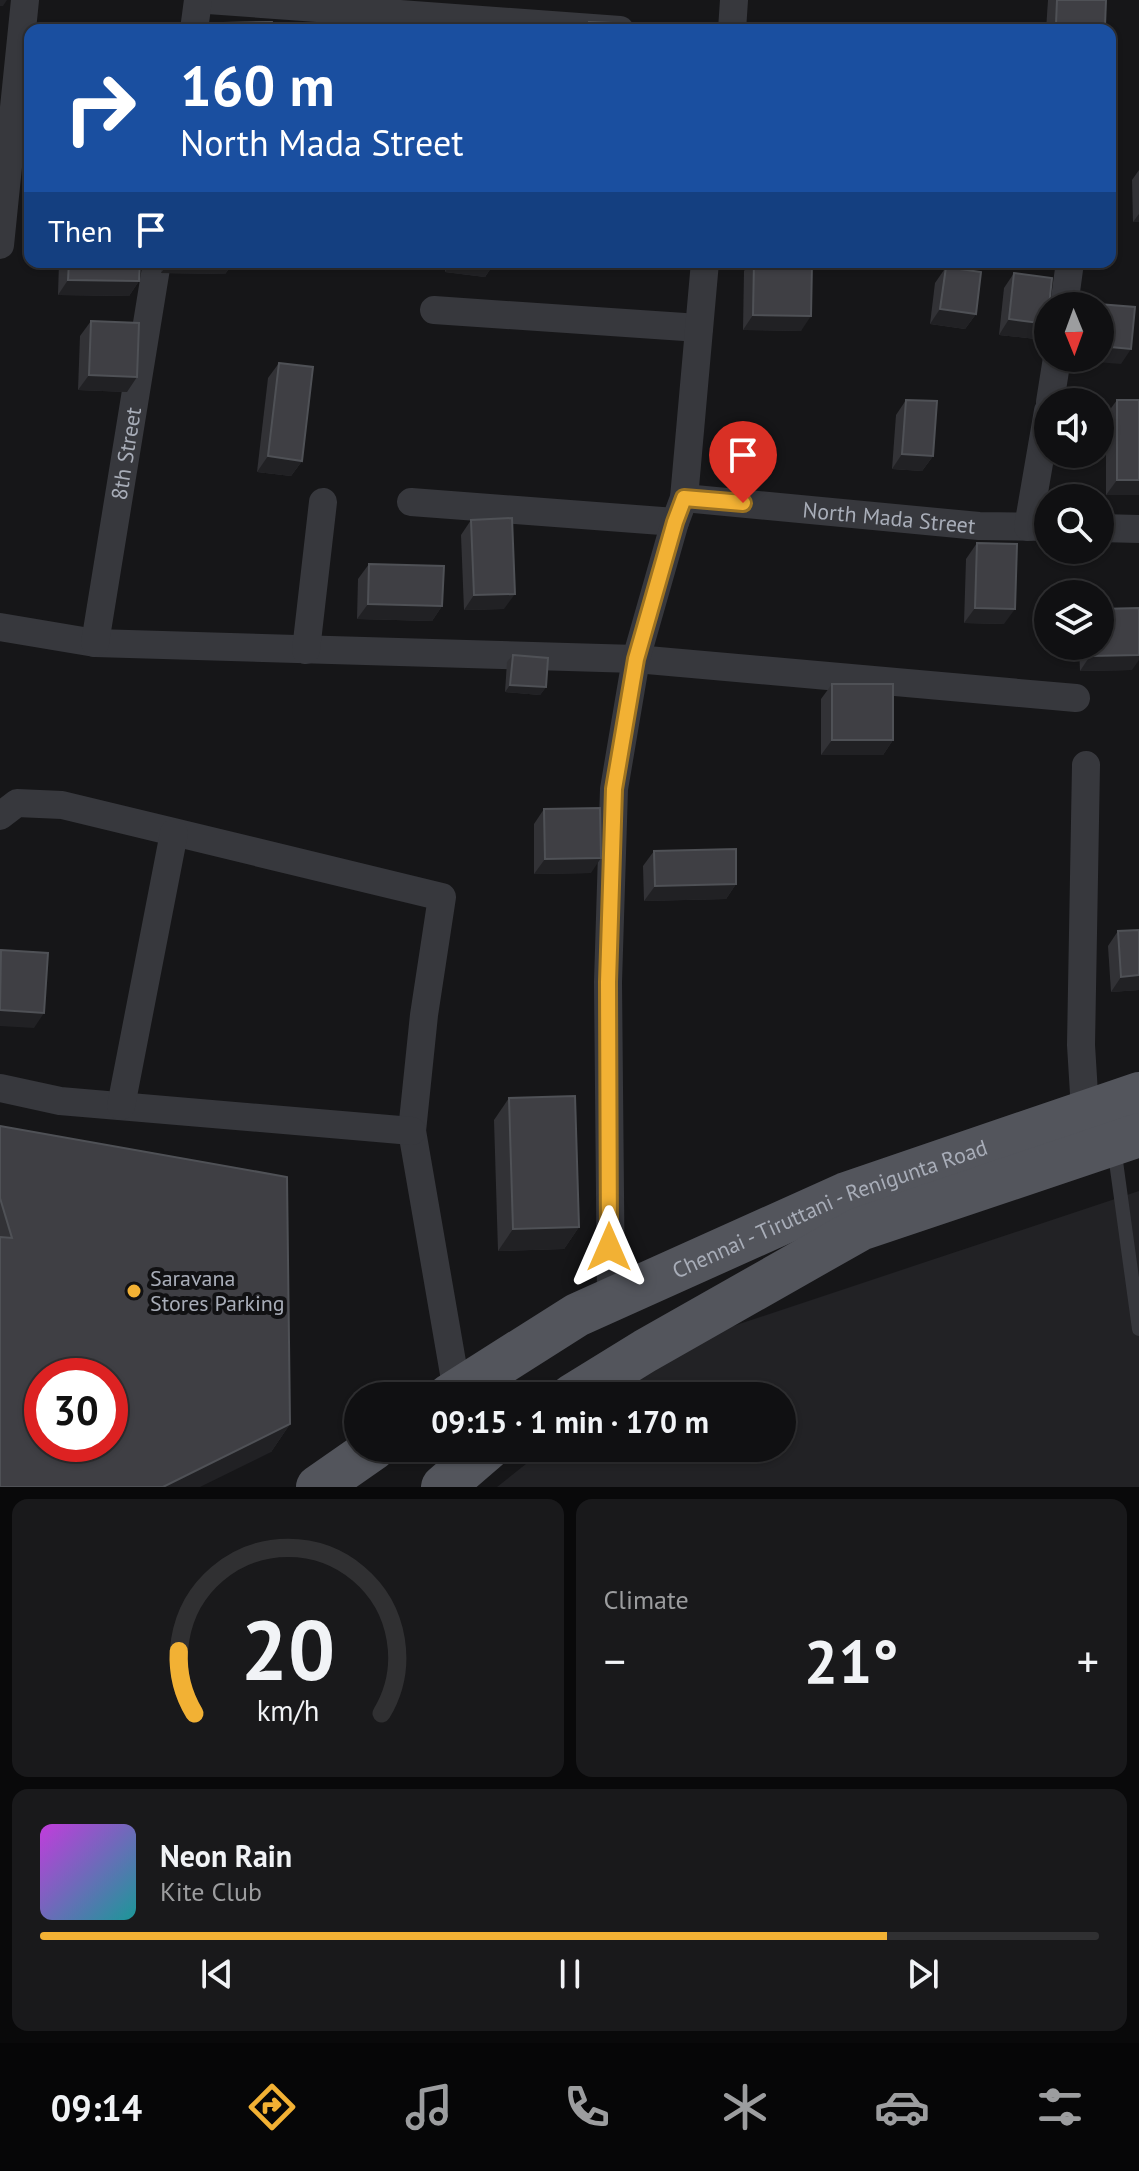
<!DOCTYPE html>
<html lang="en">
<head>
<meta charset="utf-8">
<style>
	:root { --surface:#101012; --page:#19191b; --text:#f1f3f6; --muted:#9c9d9f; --line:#303032; --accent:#f2b134 }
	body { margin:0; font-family:"PT Sans",sans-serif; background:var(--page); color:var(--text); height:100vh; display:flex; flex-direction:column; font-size:30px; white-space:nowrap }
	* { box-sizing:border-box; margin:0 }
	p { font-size:26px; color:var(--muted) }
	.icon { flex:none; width:44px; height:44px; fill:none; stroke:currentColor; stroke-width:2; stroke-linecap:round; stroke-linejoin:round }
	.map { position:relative; height:1487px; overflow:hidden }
	.panel { display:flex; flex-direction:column; gap:12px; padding:12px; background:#09090a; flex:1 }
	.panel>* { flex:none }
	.guide { position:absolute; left:24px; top:24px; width:1092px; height:244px; border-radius:16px; box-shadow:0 2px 6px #0004,0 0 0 2px var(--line); background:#1a4fa0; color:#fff; overflow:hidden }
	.needle { width:52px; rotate:179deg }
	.buttons { position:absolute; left:1034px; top:292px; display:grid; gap:16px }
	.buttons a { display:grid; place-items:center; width:80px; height:80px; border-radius:50%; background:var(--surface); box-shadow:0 2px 6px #0004,0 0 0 2px var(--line); font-size:40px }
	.speed { position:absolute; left:24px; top:1358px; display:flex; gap:16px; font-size:40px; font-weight:700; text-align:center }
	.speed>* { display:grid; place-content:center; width:104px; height:104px; border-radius:50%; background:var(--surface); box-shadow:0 2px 6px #0004,0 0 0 2px var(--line); line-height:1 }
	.speed .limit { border:12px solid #d22; background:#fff; color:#111 }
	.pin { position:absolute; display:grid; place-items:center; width:68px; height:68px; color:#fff; margin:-82px -34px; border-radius:50% 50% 50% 0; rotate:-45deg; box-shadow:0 0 8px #0007 }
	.pin .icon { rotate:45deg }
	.me { position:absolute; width:88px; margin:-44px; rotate:0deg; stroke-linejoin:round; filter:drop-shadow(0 0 6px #0008) }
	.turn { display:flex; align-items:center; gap:28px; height:168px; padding:0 24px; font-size:36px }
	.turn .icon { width:104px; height:104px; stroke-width:2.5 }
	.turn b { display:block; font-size:56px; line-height:68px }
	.then { display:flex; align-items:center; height:76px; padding:0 24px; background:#0003; gap:16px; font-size:30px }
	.big { font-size:60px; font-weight:700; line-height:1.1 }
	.panel .card { flex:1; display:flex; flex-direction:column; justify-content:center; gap:12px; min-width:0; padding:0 28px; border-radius:16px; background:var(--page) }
	.panel .dial { align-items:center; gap:0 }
	.dial svg { height:208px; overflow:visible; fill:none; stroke:var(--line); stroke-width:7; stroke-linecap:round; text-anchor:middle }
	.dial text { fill:var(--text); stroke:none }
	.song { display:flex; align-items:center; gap:24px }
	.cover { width:96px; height:96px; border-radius:12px; background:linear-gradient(135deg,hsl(290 70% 55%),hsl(180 70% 35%)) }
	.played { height:8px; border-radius:4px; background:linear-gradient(90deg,var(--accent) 80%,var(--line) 80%) }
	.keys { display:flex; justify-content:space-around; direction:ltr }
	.heat { display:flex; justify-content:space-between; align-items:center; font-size:44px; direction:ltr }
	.panel .tiles { flex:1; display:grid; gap:12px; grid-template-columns:1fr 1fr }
	.card:last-child { grid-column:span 2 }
	.trip { position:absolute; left:344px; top:1382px; width:452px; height:80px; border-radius:40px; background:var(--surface); box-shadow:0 2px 6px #0004,0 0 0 2px var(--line); font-weight:700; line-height:80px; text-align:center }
	.tabs { display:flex; height:128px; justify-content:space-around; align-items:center; background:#060607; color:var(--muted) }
	.tabs .icon { width:56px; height:56px }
	.tabs .selected { color:var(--accent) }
	.tabs b { font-size:36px; color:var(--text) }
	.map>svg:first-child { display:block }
	.built { fill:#222225 }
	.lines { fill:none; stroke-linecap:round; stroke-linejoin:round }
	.lane { stroke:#37383d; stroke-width:14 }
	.street { stroke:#37383d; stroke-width:28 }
	.primary { stroke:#53555c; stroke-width:44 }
	.wall { fill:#323236 }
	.shaded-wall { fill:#212124 }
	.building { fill:#3f3f44; stroke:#4f5156; stroke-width:2; fill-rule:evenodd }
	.route-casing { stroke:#9d7322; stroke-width:20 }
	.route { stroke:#f2b134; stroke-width:14 }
	.poi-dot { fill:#f2b134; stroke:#111113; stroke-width:3 }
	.labels { text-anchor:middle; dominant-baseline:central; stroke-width:8; stroke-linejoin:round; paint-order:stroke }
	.street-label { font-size:22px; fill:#a8adb8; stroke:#111113 }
	.poi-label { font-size:22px; fill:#a8adb8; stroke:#111113; text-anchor:start }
</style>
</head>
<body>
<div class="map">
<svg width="1139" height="1487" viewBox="0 0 1139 1487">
	<rect width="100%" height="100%" fill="#161618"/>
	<!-- built -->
	<polygon class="built" points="1139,1191 1139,1487 497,1487 546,1448 782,1448 782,1396 612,1396 676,1345"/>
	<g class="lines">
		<!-- lane -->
		<polyline class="lane" points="1114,1147 1139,1329"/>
		<!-- street -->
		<g class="street">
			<polyline points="208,0 620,30"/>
			<polyline points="194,30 198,0"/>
			<polyline points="732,30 734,0"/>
			<polyline points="0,245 25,0"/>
			<polyline points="1064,306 1070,262"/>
			<polyline points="434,310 699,328"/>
			<polyline points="1050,402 1057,358"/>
			<path id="s1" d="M684,498l295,28 69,1"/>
			<polyline points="411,502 675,522"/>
			<polyline points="1028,527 1048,411"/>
			<polyline points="1100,528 1139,529"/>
			<polyline points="0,627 95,643 636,659 1076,698"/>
			<path id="s2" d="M95,643l62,-381"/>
			<polyline points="306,650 323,502"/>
			<polyline points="0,816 17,803 62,805 442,897 424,1015 412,1131 457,1391"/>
			<polyline points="0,1088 60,1101 412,1131"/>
			<polyline points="121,1106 174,833"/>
			<polyline points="1085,1110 1081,1045 1086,765"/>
			<polyline points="611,1299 608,982 614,789 636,659 675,522 684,498 705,262"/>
		</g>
		<!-- primary -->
		<g class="primary">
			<path id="s3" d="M449,1396l128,-81 269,-121 293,-100"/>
			<polyline points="572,1396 645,1351 860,1229 1139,1135"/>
			<polyline points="318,1487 374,1448"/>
			<polyline points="443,1487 488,1448"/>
		</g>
	</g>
	<!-- wall -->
	<g class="wall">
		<polygon points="1048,0 1106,0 1102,30 1046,30"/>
		<polygon points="1139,170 1139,222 1133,222 1132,180"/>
		<polygon points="59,262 140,262 139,281 129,296 58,295"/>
		<polygon points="162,262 234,262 225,274 161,273"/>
		<polygon points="446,262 495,262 485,277 445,272"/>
		<polygon points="750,262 812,262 801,331 743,330 744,271"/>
		<polygon points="946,267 976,314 965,329 930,324 935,283"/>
		<polygon points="1014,273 1036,339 999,335 1004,288"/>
		<polygon points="91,321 127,392 78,390 80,336"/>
		<polygon points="279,363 302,461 291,476 257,472 268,378"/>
		<polygon points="906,400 933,456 922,471 892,469 896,415"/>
		<polygon points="1117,400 1139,400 1139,495 1106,495 1106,415"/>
		<polygon points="471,520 504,609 464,610 461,535"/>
		<polygon points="977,543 1004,624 964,623 966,559"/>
		<polygon points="369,564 442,606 432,621 357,619 358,579"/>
		<polygon points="1079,646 1100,646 1132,670 1080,671"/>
		<polygon points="513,655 546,687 540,695 505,692 507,662"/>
		<polygon points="832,684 893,740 883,755 821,755 821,699"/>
		<polygon points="544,809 591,873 534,874 534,824"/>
		<polygon points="654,851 736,884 726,899 644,901 643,866"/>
		<polygon points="1139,930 1139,990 1111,992 1108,946 1118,931"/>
		<polygon points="509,1098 579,1227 564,1249 498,1251 494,1120"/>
		<polygon points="0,1126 290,1424 271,1452 0,1487"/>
	</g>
	<!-- shaded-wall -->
	<g class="shaded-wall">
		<polygon points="0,0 7,0 3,6 0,6"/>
		<polygon points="1056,24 1105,26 1102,30 1052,30"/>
		<polygon points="1139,214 1139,222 1133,222"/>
		<polygon points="169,262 234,262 225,274 161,273"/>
		<polygon points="259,262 318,262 316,265"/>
		<polygon points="452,262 495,262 485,277 445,272"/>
		<polygon points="68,280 139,281 129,296 58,295"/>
		<polygon points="940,309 976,314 965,329 930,324"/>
		<polygon points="753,315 811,316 801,331 743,330"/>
		<polygon points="1009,319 1047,324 1036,339 999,335"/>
		<polygon points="1100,346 1131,349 1121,364 1084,361 1086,358 1100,358"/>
		<polygon points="89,375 137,377 127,392 78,390"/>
		<polygon points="902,454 933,456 922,471 892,469"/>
		<polygon points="268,456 302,461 291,476 257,472"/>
		<polygon points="1117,480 1139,480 1139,495 1106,495"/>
		<polygon points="515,594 504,609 464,610 474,595"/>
		<polygon points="368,604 442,606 432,621 357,619"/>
		<polygon points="975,608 1015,609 1004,624 964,623"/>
		<polygon points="1139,655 1139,660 1132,670 1080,671 1090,656"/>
		<polygon points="510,685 546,687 540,695 505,692"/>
		<polygon points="832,740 893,740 883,755 821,755"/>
		<polygon points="601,858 591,873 534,874 545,859"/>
		<polygon points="736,884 726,899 644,901 655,886"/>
		<polygon points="1139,975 1139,990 1111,992 1121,977"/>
		<polygon points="0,1010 44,1013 34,1028 0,1026"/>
		<polygon points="579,1227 564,1249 498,1251 513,1229"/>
		<polygon points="290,1424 271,1452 200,1487 163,1487"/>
	</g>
	<!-- building -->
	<g class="building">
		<polygon points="1057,0 1106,0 1105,26 1056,24"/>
		<polygon points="272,22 273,30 224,30 224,23"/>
		<polygon points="589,22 709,27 709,30 589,30"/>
		<polygon points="69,262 140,262 139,281 68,280"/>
		<polygon points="754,262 812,262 811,316 753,315"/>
		<polygon points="946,267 981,272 976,314 940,309"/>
		<polygon points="1014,273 1052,278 1047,324 1009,319"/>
		<polygon points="1098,304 1135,307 1131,349 1100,346 1100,306 1098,306"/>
		<polygon points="91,321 139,323 137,377 89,375"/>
		<polygon points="279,363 313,367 302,461 268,456"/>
		<polygon points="906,400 937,401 933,456 902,454"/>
		<rect x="1117" y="400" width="22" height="80"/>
		<polygon points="512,518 515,594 474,595 471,520"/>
		<polygon points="977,543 1017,544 1015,609 975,608"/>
		<polygon points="369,564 444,566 442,606 368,604"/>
		<polygon points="1139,608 1139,655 1090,656 1090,646 1100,646 1100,609"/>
		<polygon points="513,655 548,658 546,687 510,685"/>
		<rect x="832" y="684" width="61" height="56"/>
		<polygon points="600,808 601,858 545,859 544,809"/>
		<polygon points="736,849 736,884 655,886 654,851"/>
		<polygon points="1139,930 1139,975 1121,977 1118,931"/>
		<polygon points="1,950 48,953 44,1013 0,1010"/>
		<polygon points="575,1096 579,1227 513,1229 509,1098"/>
		<path d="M0,1126l287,51 3,247 -127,63h-163v-250l12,1 -12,-40zM42,1376h68v68h-68z"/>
	</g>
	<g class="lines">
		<!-- route casing -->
		<g class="route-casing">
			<polyline id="route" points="609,1247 608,982 614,789 636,659 675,522 684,498 743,503"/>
		</g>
		<!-- route -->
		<use href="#route" class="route"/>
	</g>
	<!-- markers -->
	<circle class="poi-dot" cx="134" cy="1291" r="8"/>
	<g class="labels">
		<!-- street labels -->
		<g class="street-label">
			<text stroke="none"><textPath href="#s2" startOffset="192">8th Street</textPath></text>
			<text stroke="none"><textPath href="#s1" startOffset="206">North Mada Street</textPath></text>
			<text stroke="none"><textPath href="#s3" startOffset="426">Chennai - Tiruttani - Renigunta Road</textPath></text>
		</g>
		<!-- poi labels -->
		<g class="poi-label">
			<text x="150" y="1278">Saravana<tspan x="150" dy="25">Stores Parking</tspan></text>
		</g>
	</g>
</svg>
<div class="buttons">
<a><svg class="needle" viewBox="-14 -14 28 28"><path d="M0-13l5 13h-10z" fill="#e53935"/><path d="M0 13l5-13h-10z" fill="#9c9d9f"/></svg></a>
<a><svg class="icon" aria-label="sound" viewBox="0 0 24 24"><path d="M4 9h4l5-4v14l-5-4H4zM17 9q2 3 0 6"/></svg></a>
<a><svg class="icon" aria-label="search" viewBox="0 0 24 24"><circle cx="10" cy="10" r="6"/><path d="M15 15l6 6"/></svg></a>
<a><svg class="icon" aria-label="layers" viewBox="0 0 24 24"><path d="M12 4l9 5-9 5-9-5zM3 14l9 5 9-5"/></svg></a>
</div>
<div class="speed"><div class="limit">30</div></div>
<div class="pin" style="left:743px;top:503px;background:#d93025"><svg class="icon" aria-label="arrive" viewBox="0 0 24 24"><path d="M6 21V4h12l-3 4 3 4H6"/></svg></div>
<svg class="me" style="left:609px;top:1247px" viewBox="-20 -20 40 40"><path d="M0-17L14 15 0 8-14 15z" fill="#f2b134" stroke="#fff" stroke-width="4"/></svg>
<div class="trip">09:15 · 1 min · 170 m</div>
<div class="guide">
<div class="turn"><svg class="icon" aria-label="right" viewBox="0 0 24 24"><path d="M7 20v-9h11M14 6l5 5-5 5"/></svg><div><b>160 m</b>North Mada Street</div></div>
<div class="then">Then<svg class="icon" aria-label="arrive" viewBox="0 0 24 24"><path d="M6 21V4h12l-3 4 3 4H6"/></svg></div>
</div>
</div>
<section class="panel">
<div class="tiles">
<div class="card dial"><svg viewBox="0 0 100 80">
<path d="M14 69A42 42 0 1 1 86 69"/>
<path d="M14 69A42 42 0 0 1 8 45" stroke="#f2b134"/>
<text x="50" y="56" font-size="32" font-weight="700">20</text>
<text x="50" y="72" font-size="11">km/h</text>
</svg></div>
<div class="card"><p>Climate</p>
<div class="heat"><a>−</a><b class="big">21°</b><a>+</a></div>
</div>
<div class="card">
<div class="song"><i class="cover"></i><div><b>Neon Rain</b><p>Kite Club</p></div></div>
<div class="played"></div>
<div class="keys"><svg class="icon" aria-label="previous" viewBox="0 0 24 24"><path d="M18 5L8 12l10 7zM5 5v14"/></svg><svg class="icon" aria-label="pause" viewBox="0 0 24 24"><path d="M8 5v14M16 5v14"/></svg><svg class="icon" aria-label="next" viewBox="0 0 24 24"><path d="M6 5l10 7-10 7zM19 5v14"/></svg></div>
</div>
</div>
</section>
<nav class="tabs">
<b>09:14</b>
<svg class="icon selected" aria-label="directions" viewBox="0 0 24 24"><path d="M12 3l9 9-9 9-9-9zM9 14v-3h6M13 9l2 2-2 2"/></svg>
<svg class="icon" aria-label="music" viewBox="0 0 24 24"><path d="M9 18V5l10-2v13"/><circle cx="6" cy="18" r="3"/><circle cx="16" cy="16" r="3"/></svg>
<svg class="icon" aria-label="phone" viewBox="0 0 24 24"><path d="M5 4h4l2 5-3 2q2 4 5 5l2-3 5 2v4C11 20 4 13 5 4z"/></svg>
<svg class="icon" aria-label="climate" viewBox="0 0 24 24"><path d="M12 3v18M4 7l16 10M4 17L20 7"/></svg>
<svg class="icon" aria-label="car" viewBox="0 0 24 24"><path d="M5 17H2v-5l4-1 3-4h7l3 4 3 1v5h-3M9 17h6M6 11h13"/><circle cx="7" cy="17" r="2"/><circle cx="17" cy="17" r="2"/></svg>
<svg class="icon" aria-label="filters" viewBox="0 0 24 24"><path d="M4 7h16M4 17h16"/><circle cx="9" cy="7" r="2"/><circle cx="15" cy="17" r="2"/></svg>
</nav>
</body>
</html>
